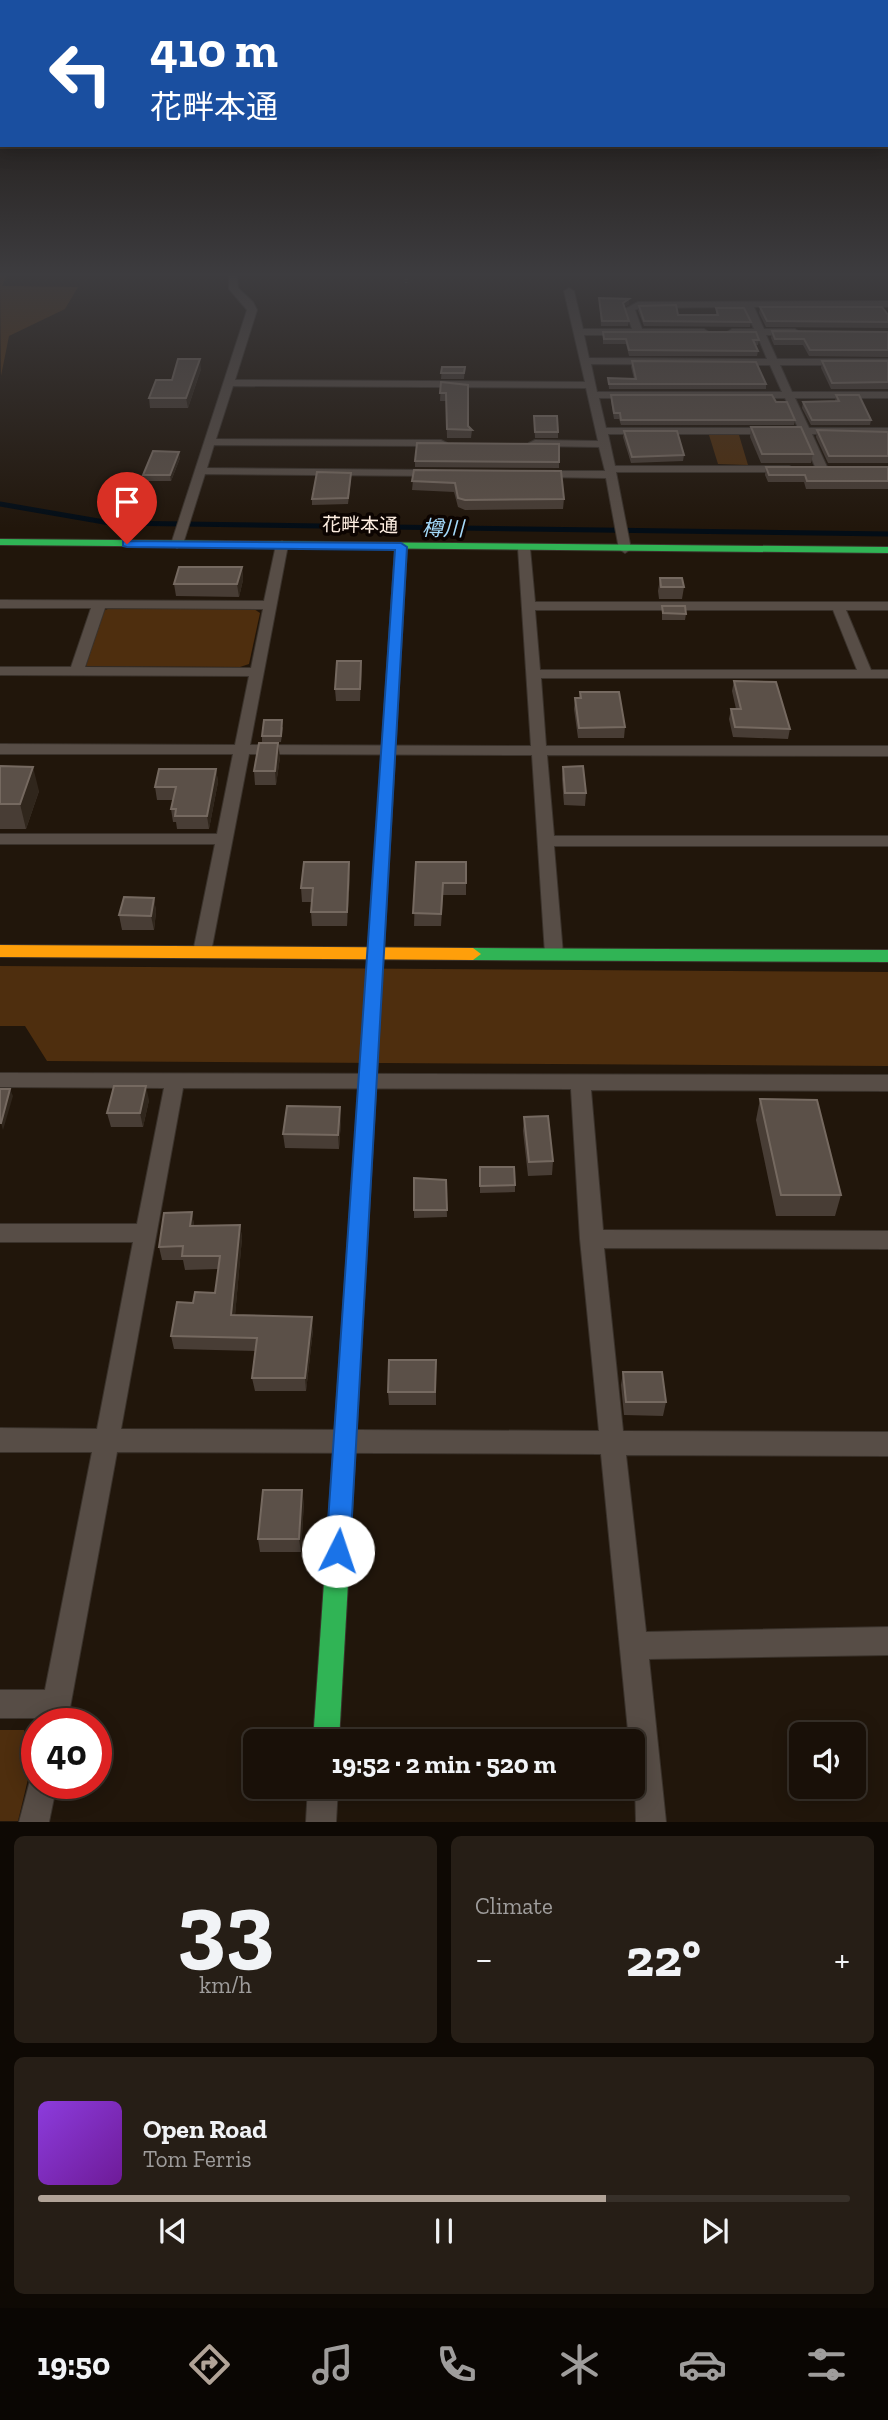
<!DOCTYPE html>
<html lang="en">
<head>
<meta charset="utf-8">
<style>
	:root { --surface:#191008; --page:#261e16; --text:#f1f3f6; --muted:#9f9d9c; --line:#373029; --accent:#b1a397 }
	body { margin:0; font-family:"Zilla Slab","Noto Sans JP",serif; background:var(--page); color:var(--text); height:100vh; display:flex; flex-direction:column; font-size:26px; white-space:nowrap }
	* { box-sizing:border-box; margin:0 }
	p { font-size:23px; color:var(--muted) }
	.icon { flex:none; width:38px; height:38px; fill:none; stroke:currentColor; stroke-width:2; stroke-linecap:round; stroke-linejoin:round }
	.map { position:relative; height:1822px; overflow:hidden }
	.sheet { display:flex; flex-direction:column; gap:14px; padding:14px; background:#0e0904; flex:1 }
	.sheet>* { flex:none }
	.top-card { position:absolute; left:0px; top:0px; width:889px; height:147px; box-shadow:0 4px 18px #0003,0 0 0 2px var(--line); background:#1a4fa0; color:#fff; overflow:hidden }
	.fabs { position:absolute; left:789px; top:1722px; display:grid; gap:14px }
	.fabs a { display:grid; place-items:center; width:77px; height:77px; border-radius:10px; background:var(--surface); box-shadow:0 4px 18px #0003,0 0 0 2px var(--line); font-size:35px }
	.speed { position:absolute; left:21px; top:1708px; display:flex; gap:14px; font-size:35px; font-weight:700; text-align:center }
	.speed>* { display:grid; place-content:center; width:91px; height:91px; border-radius:50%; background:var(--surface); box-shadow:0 4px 18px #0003,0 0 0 2px var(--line); line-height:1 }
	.speed .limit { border:10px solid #d22; background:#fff; color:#111 }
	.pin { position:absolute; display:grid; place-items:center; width:60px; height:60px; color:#fff; margin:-72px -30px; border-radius:50% 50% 50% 0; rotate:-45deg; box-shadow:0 0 7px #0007 }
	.pin .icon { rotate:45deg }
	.me { position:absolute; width:77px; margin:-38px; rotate:4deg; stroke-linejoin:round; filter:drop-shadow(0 0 5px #0008) }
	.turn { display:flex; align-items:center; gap:24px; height:147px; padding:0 35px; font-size:32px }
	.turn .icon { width:91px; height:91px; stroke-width:2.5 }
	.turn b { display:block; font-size:49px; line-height:60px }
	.big { font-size:52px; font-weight:700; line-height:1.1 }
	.sheet .card { flex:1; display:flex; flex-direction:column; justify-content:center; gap:10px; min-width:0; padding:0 24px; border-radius:10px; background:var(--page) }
	.sheet .dial { align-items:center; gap:0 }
	.dial b { font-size:91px; line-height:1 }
	.song { display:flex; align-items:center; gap:21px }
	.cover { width:84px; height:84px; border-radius:10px; background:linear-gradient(135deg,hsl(270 70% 55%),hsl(280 70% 35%)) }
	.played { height:7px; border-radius:4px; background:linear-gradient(90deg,var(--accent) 70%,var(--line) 70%) }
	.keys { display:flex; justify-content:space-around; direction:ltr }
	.heat { display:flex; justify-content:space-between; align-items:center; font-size:38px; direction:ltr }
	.sheet .tiles { flex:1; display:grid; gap:14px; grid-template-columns:1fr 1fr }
	.card:last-child { grid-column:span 2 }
	.trip { position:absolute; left:243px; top:1729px; width:402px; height:70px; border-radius:10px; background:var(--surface); box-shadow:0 4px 18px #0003,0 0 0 2px var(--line); font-weight:700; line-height:70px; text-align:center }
	.menu { display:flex; height:112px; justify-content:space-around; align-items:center; background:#0a0603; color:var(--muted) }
	.menu .icon { width:49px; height:49px }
	.menu .active { color:var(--accent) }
	.menu b { font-size:32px; color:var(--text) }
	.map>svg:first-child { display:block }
	.green { fill:#4e2e0e }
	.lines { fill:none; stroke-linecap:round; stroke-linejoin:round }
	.stream { stroke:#030d16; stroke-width:5 }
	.street-casing { stroke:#3a322b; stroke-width:2 }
	.fast-casing { stroke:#3a322b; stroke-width:2 }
	.slow-casing { stroke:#3a322b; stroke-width:2 }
	.jam-casing { stroke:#3a322b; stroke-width:2 }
	.path { stroke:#605750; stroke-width:2.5; stroke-dasharray:1 2.5; stroke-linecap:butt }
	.street { fill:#574d46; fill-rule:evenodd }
	.fast { fill:#30b455; fill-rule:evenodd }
	.slow { fill:#ff9f0a; fill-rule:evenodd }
	.jam { fill:#e5322d; fill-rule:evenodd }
	.wall { fill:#483d35 }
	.shaded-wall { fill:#30261c }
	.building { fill:#5b5048; stroke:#756960; stroke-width:2 }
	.route { fill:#1a73e8; stroke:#114b97; stroke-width:2 }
	.labels { text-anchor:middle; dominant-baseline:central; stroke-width:7; stroke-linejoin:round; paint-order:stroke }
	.far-street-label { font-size:19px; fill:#ffefe2; stroke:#0c0401 }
	.far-water-label { font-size:21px; font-style:italic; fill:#a4d9fa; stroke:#0c0401 }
</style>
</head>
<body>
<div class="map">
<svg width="888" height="1822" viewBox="0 0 888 1822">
	<rect width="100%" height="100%" fill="#21160b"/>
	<!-- green -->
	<g class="green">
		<polygon points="0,273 8,273 2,286 78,287 65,309 9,336 1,376"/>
		<polygon points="709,435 739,435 748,465 718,464"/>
		<polygon points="110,608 254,609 260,613 249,664 240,667 87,666 83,664 103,611"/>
		<polygon points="0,966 888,972 888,1066 47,1061 25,1026 0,1026"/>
		<polygon points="0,1730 24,1730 33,1758 18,1821 0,1821"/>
	</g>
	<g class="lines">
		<!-- stream -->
		<polyline class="stream" points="0,504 110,523 888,534"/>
		<!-- street casing -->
		<g class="street-casing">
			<g id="street">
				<path d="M229,273h8l1,15 15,14 4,8 -22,70 350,2 -21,-91 5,-3 5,3 9,38h49l-7,-20 13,-7 250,-1v6h-134l10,22h31l5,3 -5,3h-29l11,24h111v6h-108l12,27h96v6h-93l14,30h79v6h-76l16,35 -6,3 -6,-3 -15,-35h-193l7,32h174l6,3 -6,3h-173l15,77 -6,4 -6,-4 -13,-71 -66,-1 -6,-3 6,-3h65l-6,-24 -64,-1 -6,-3 6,-3 63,1 -12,-53 -353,-2 -17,53 225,1 6,3 -6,3 -227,-1 -7,23 228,2 6,3 -6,3 -230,-2 -22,70 -6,4 -6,-4 76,-234 -18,-21zM744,307l10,22h-22l-5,3 5,3h25l10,24 -178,-1 -5,-23h120l5,-3 -5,-3h-62l-7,-19 5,-2zM591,364l179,1 12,27h-185zM599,398h186l13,30h-192z"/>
				<path d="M282,541l6,4 -38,200 281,1 -13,-198 6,-4 6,4 5,54h353v8h-42l25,60h17v8h-347l5,68h342v10l-341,-1 7,81h334v10h-334l9,108 -9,6 -9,-6 -13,-199 -283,-1 -38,198 -9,6 -9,-6 22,-108h-215v-10h217l16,-80h-233v-10l235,1 14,-69 -249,-1v-8h71l20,-59h-91v-8l264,1 12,-56zM105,608l158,1 -12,59 -166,-1zM535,610h298l24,60h-317z"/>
				<path d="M0,1073l888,2v16l-297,-1 12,140 285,1v18l-284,-1 19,183 265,1v24l-262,-1 20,177 242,-5v28l-239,4 17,163h-30l-2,-81h-5l-28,-287 -484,-2 -50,272h-28l1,-6h-40v-28h45l47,-238h-92v-24l97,1 36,-187h-133v-18h137l27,-136 -164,-1zM183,1088l388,1 9,150 19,192 -478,-2z"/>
				<polygon points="37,1770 37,1783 57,1783 49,1822 19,1822 32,1773"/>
				<polygon points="308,1787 338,1787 336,1822 306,1822"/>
			</g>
		</g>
		<!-- fast casing -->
		<g class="fast-casing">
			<g id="fast">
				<polygon points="0,539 888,547 888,553 0,545"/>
				<polygon points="386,787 393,791 339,1741 313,1741 379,791"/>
				<polygon points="473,948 888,950 888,962 473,960 465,954"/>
			</g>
		</g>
		<!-- slow casing -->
		<g class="slow-casing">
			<polygon id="slow" points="0,945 473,948 481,954 473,960 0,957"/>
		</g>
		<!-- jam casing -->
		<g class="jam-casing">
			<polygon id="jam" points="401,544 407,547 393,791 386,795 379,791 395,547"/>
		</g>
		<!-- path -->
		<polyline class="path" points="406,283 407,273"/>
		<!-- street -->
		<use href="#street" class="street"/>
		<!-- fast -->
		<use href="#fast" class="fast"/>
		<!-- slow -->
		<use href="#slow" class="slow"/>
		<!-- jam -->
		<use href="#jam" class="jam"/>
	</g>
	<!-- wall -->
	<g class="wall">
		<polygon points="599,298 629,304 624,307 629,321 628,326 601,326"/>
		<polygon points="639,306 678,315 716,315 716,308 751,322 750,327 644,326 638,311"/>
		<polygon points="760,307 888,315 888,328 766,327 759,313"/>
		<polygon points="772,331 888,332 888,357 809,356 803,345 774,345 771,338"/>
		<polygon points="603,332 759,340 758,345 756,345 758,351 757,356 629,356 626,344 603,344"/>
		<polygon points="632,361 766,384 766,389 609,389 608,378 634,379 631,367"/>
		<polygon points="822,361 888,361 888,389 831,389 821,368"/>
		<polygon points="442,367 465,367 464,379 441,379"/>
		<polygon points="201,369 188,408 150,408 149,398 172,380"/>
		<polygon points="441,382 472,430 471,438 447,438 446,401 440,401"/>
		<polygon points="611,395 776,402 795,420 794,425 621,425 619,419 614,419 611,401"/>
		<polygon points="836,395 871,420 870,425 811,425 802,408 803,402 835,401"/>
		<polygon points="534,416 558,432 558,438 535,438"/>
		<polygon points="751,427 813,454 811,463 761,463 750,437"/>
		<polygon points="817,430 888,432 888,463 828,463 816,437"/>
		<polygon points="624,431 684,455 683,461 631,463 623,437"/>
		<polygon points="180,458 171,481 144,481 143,475"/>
		<polygon points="415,461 559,462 559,468 415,467"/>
		<polygon points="766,467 888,467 888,489 806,489 804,482 768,482 765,475"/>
		<polygon points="414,470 564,499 563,509 465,510 458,507 454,492 412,490"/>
		<polygon points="351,479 348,504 312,505 312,499"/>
		<polygon points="242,567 243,580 239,597 176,596 174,584"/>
		<polygon points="660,578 684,587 682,599 659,599 658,591"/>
		<polygon points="662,606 686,614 685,620 662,620"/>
		<polygon points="361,661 360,701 336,701 335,689"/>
		<polygon points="734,681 790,729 788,739 733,737 729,719 731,709 736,709 732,691"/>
		<polygon points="580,692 625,727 624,738 578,738 574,709 575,698 579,698"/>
		<polygon points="283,727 281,742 262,742 262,736"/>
		<polygon points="280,757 276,785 255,785 254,771"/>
		<polygon points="0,766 39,791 26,829 0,829"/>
		<polygon points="563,767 586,793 585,806 564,805 562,779"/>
		<polygon points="216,769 218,782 209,829 177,829 176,822 173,822 171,809 173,800 157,800 155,787"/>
		<polygon points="416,862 466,862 466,895 443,895 441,926 414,926"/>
		<polygon points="350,876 347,926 312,926 311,912 312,902 302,902 301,888"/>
		<polygon points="154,898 156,912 154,930 122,930 119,915"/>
		<polygon points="760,1099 841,1195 835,1216 776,1216 756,1120"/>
		<polygon points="149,1100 143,1127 111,1127 107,1113"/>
		<polygon points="524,1117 553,1161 552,1175 528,1176 523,1131"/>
		<polygon points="341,1121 339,1149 285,1148 283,1134"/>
		<polygon points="480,1167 515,1185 515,1192 480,1193"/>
		<polygon points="414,1178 446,1180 447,1217 414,1218"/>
		<polygon points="192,1212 194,1226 240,1225 242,1238 235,1315 313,1330 306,1391 255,1391 252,1378 256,1351 174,1349 171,1336 193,1303 215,1293 218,1269 185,1270 183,1260 162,1260 159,1247"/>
		<polygon points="436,1360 436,1405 389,1405 388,1392"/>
		<polygon points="623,1372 666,1402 663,1416 624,1415 621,1385"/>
		<polygon points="304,1502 301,1552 260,1552 258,1539"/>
	</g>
	<!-- shaded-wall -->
	<g class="shaded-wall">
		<polygon points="629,299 629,304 623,308 623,303"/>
		<polygon points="200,359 201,369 188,408 186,398"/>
		<polygon points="179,452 180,458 171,481 170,475"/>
		<polygon points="242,567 243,580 239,597 237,584"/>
		<polygon points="361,661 362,673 360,701 360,689"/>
		<polygon points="278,743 280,757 276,785 275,771"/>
		<polygon points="33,767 39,791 26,829 20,804"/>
		<polygon points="216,769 218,782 209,829 207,816"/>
		<polygon points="349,862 350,876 347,926 347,912"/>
		<polygon points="154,898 156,912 154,930 151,916"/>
		<polygon points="146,1086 149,1100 143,1127 140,1113"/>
		<polygon points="10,1089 13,1096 3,1130 1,1123"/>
		<polygon points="340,1107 341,1121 339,1149 338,1135"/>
		<polygon points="192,1212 194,1226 190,1226"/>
		<polygon points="240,1225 242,1238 234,1328 231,1315"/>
		<polygon points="312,1317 313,1330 306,1391 305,1378"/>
		<polygon points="302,1490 304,1502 301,1552 299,1539"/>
	</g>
	<!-- building -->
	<g class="building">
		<polygon points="599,298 629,299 623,303 629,321 602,321"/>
		<polygon points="676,305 678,315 718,315 716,308 744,308 751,322 644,321 639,306"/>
		<polygon points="760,307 882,307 888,315 888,322 767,321"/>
		<polygon points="772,331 888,332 888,350 810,350 804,339 775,339"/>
		<polygon points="603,332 756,332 759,340 753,340 758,351 629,350 626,339 604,339"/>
		<polygon points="178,359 200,359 186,398 149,398 156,380 172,380"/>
		<polygon points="632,361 756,362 766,384 609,384 608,378 636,379"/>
		<polygon points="822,361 888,361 888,382 832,383"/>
		<polygon points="442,367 465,367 464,373 441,373"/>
		<polygon points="441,382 468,385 468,426 472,430 447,429 446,393 440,393"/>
		<polygon points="611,395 772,395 776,402 787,402 795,420 621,420 620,413 614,413"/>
		<polygon points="836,395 859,395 871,420 812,420 803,402 839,401"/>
		<polygon points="534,416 557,416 558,432 535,432"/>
		<polygon points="751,427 801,427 813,454 762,454"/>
		<polygon points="817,430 888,432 888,456 829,456"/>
		<polygon points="624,431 677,431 684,455 632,457"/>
		<polygon points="417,443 559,444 559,462 415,461"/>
		<polygon points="153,451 179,452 170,475 143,475"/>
		<polygon points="766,467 888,467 888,481 807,481 805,475 769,475"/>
		<polygon points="414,470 561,471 564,499 465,500 458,498 455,483 412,481"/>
		<polygon points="317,472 351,473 348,498 312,499"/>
		<polygon points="179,567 242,567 237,584 174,584"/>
		<polygon points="660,578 682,578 684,587 661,587"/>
		<polygon points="662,606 685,606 686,614 663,613"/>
		<polygon points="337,661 361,661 360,689 335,689"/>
		<polygon points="734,681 776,682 790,729 735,727 731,709 741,709"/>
		<polygon points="580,692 619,692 625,727 579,728 575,698 581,698"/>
		<polygon points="264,720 282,720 281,736 262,736"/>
		<polygon points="259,743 278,743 275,771 254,771"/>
		<polygon points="0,766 33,767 20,804 0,804"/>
		<polygon points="583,766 586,793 565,793 563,767"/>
		<polygon points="159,769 216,769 207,816 175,816 176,809 171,809 176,787 155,787"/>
		<polygon points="304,862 349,862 347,912 311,912 313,888 301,888"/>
		<polygon points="416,862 466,862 466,883 443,883 441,914 413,913"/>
		<polygon points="124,897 154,898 151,916 119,915"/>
		<polygon points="114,1086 146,1086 140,1113 107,1113"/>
		<polygon points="0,1089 10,1089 1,1123 0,1123"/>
		<polygon points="760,1099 817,1100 841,1195 781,1195"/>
		<polygon points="287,1106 340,1107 338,1135 283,1134"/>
		<polygon points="548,1116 553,1161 529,1162 524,1117"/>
		<polygon points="480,1167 514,1167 515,1185 480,1186"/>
		<polygon points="414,1178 446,1180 447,1210 414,1210"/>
		<polygon points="192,1212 190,1226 240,1225 231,1315 312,1317 305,1378 252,1378 257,1338 171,1336 177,1302 193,1303 195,1292 215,1293 220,1256 182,1256 183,1246 159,1247 164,1213"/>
		<polygon points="389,1360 436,1360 435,1392 388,1392"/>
		<polygon points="623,1372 662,1372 666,1402 626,1402"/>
		<polygon points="263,1490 302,1490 299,1539 258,1539"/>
	</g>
	<!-- sky -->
	<linearGradient id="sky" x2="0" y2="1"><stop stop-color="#120c06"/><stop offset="0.52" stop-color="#3d3c3f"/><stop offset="1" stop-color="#3d3c3f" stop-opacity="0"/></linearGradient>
	<rect width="888" height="528" fill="url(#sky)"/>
	<!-- route -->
	<polygon class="route" points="123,541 401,543 407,547 350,1551 346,1559 338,1563 329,1559 326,1551 395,550 127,547 123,546"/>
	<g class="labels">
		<!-- far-street labels -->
		<g class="far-street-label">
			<text transform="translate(360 525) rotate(1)">花畔本通</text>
		</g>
		<!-- far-water labels -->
		<g class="far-water-label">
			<text transform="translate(443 528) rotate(1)">樽川</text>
		</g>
	</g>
</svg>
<div class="fabs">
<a><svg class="icon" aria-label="sound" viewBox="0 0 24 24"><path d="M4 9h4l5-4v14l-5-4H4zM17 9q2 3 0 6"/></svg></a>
</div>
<div class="speed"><div class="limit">40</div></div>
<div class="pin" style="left:127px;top:544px;background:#d93025"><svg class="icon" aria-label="arrive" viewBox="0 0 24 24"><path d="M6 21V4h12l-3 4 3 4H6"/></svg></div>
<svg class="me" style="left:338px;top:1551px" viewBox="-20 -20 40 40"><circle r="19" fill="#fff"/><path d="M0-13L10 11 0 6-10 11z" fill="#1a73e8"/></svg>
<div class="trip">19:52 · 2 min · 520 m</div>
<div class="top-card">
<div class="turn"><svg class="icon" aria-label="left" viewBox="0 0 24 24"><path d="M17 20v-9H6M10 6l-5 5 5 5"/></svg><div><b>410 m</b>花畔本通</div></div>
</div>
</div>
<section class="sheet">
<div class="tiles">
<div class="card dial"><b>33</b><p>km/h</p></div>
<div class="card"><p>Climate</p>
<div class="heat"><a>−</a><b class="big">22°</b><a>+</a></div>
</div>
<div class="card">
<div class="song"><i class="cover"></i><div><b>Open Road</b><p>Tom Ferris</p></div></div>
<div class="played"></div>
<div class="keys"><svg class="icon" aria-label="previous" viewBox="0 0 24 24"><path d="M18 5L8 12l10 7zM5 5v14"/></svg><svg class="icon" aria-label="pause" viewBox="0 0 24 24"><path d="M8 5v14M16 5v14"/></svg><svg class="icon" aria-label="next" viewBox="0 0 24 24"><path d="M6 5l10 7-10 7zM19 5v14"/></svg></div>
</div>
</div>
</section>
<nav class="menu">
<b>19:50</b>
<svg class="icon active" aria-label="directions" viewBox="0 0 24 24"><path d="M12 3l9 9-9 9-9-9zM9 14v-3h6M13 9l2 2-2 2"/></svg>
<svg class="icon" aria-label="music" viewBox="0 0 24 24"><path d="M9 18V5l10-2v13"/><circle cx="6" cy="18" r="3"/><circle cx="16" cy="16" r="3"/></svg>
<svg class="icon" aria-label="phone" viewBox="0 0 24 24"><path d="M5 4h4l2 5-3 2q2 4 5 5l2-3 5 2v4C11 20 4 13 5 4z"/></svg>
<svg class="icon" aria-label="climate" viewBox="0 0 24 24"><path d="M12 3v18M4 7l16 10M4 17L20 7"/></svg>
<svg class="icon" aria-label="car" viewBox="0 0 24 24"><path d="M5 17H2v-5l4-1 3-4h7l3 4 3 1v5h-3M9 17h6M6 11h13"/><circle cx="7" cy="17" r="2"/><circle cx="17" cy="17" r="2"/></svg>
<svg class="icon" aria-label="filters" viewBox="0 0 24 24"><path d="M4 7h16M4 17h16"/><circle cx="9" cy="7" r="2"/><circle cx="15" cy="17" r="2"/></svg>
</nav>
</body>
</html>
